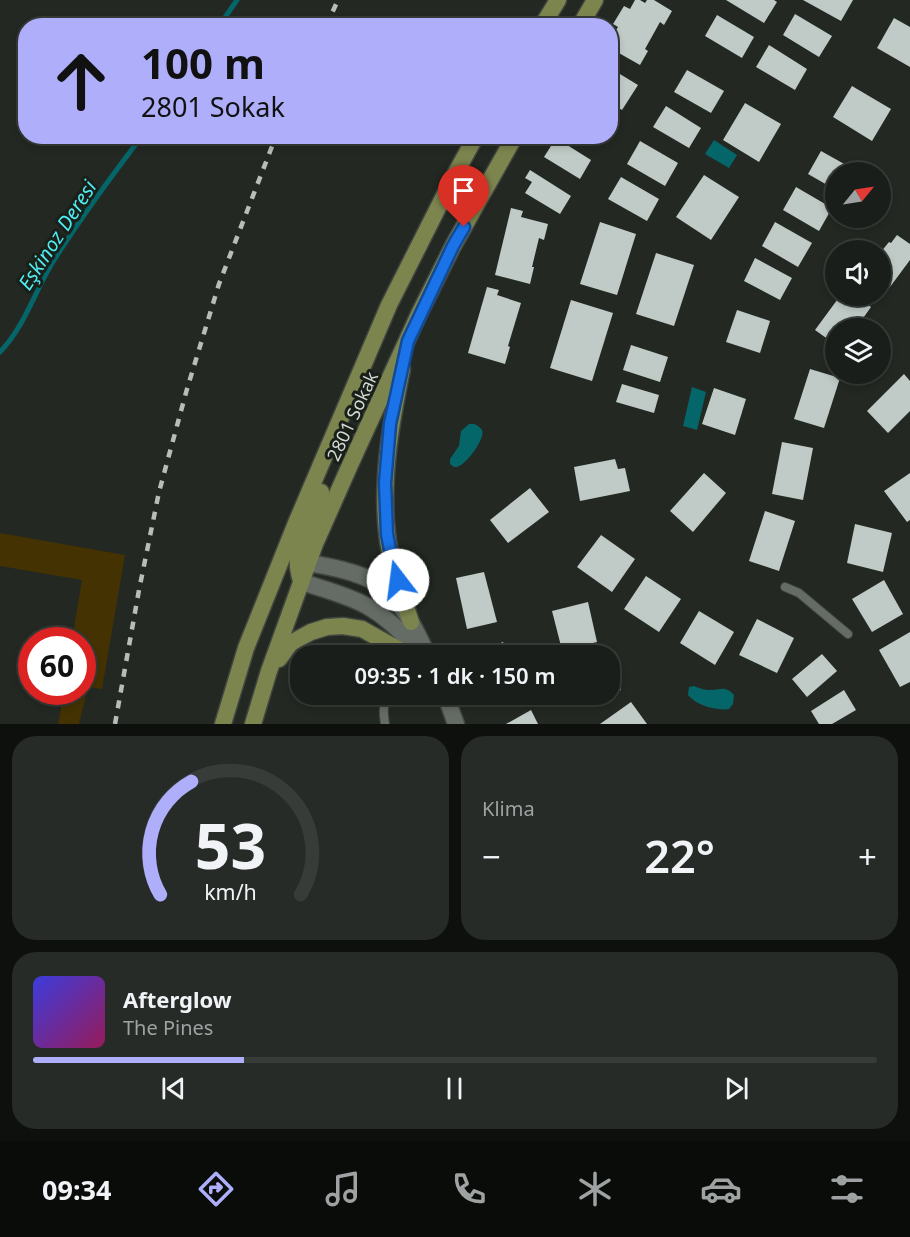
<!DOCTYPE html>
<html lang="tr">
<head>
<meta charset="utf-8">
<style>
	:root { --surface:#1a1e1a; --page:#272b27; --text:#f1f3f6; --muted:#9fa2a2; --line:#383c39; --accent:#aeaefb }
	body { margin:0; font-family:"Noto Sans",sans-serif; background:var(--page); color:var(--text); height:100vh; display:flex; flex-direction:column; font-size:22px; white-space:nowrap }
	* { box-sizing:border-box; margin:0 }
	p { font-size:20px; color:var(--muted) }
	.icon { flex:none; width:33px; height:33px; fill:none; stroke:currentColor; stroke-width:2; stroke-linecap:round; stroke-linejoin:round }
	.map { position:relative; height:724px; overflow:hidden }
	.panel { display:flex; flex-direction:column; gap:12px; padding:12px; background:#0e100e; flex:1 }
	.panel>* { flex:none }
	.top-card { position:absolute; left:18px; top:18px; width:600px; height:126px; border-radius:24px; box-shadow:0 3px 9px #0003,0 0 0 2px var(--line); background:#aeaefb; color:#111; overflow:hidden }
	.needle { width:39px; rotate:60deg }
	.buttons { position:absolute; left:825px; top:162px; display:grid; gap:12px }
	.buttons a { display:grid; place-items:center; width:66px; height:66px; border-radius:50%; background:var(--surface); box-shadow:0 3px 9px #0003,0 0 0 2px var(--line); font-size:30px }
	.speed { position:absolute; left:18px; top:627px; display:flex; gap:12px; font-size:30px; font-weight:700; text-align:center }
	.speed>* { display:grid; place-content:center; width:78px; height:78px; border-radius:50%; background:var(--surface); box-shadow:0 3px 9px #0003,0 0 0 2px var(--line); line-height:1 }
	.speed .limit { border:9px solid #d22; background:#fff; color:#111 }
	.pin { position:absolute; display:grid; place-items:center; width:51px; height:51px; color:#fff; margin:-62px -26px; border-radius:50% 50% 50% 0; rotate:-45deg; box-shadow:0 0 6px #0007 }
	.pin .icon { rotate:45deg }
	.me { position:absolute; width:66px; margin:-33px; rotate:345deg; stroke-linejoin:round; filter:drop-shadow(0 0 4px #0008) }
	.turn { display:flex; align-items:center; gap:21px; height:126px; padding:0 24px; font-size:27px }
	.turn .icon { width:78px; height:78px; stroke-width:2.5 }
	.turn b { display:block; font-size:42px; line-height:51px }
	.big { font-size:45px; font-weight:600; line-height:1.1 }
	.panel .tile { flex:1; display:flex; flex-direction:column; justify-content:center; gap:9px; min-width:0; padding:0 21px; border-radius:24px; background:var(--page) }
	.panel .dial { align-items:center; gap:0 }
	.dial svg { height:156px; overflow:visible; fill:none; stroke:var(--line); stroke-width:7; stroke-linecap:round; text-anchor:middle }
	.dial text { fill:var(--text); stroke:none }
	.song { display:flex; align-items:center; gap:18px }
	.cover { width:72px; height:72px; border-radius:9px; background:linear-gradient(135deg,hsl(240 70% 55%),hsl(330 70% 35%)) }
	.played { height:6px; border-radius:3px; background:linear-gradient(90deg,var(--accent) 25%,var(--line) 25%) }
	.keys { display:flex; justify-content:space-around; direction:ltr }
	.heat { display:flex; justify-content:space-between; align-items:center; font-size:33px; direction:ltr }
	.panel .tiles { flex:1; display:grid; gap:12px; grid-template-columns:1fr 1fr }
	.tile:last-child { grid-column:span 2 }
	.trip { position:absolute; left:290px; top:645px; width:330px; height:60px; border-radius:24px; background:var(--surface); box-shadow:0 3px 9px #0003,0 0 0 2px var(--line); font-weight:600; line-height:60px; text-align:center }
	.dock { display:flex; height:96px; justify-content:space-around; align-items:center; background:#0a0c0a; color:var(--muted) }
	.dock .icon { width:42px; height:42px }
	.dock .current { color:var(--accent) }
	.dock b { font-size:27px; color:var(--text) }
	.map>svg:first-child { display:block }
	.green { fill:#443202 }
	.water { fill:#05666a }
	.lines { fill:none; stroke-linecap:round; stroke-linejoin:round }
	.stream { stroke:#05666a; stroke-width:5 }
	.building { fill:#c0cbc7 }
	.service-casing { stroke:#404540; stroke-width:10 }
	.tertiary-casing { stroke:#404540; stroke-width:19 }
	.primary-casing { stroke:#404540; stroke-width:19 }
	.service { stroke:#656c65; stroke-width:8 }
	.tertiary { stroke:#656c65; stroke-width:16 }
	.primary { stroke:#7d854f; stroke-width:16 }
	.rail { stroke:#b9bdb9; stroke-width:4.5; stroke-dasharray:8 8; stroke-linecap:butt }
	.route-casing { stroke:#114b97; stroke-width:15 }
	.route { stroke:#1a73e8; stroke-width:10 }
	.labels { text-anchor:middle; dominant-baseline:central; stroke-width:6; stroke-linejoin:round; paint-order:stroke }
	.street-label { font-size:18px; fill:#d5d9d5; stroke:#191f19 }
	.water-label { font-size:20px; font-style:italic; fill:#50ecf2; stroke:#191f19 }
</style>
</head>
<body>
<div class="map">
<svg width="910" height="724" viewBox="0 0 910 724">
	<rect width="100%" height="100%" fill="#232822"/>
	<!-- green -->
	<polygon class="green" points="0,533 125,555 102,689 88,687 79,724 58,724 64,692 82,692 82,640 72,640 82,580 0,566"/>
	<!-- water -->
	<g class="water">
		<polygon points="714,140 737,155 729,168 705,154"/>
		<polygon points="692,387 706,392 697,430 683,426"/>
		<path d="M469,424h5c3,1 6,3 8,6 4,8 -15,33 -23,36 -1,1 -3,1 -5,1l-4,-3v-5l9,-13 2,-15z"/>
		<path d="M694,686c5,2 10,4 15,4 12,0 16,-5 25,5l-1,9 -4,5c-13,2 -33,-4 -41,-14l1,-8z"/>
	</g>
	<g class="lines">
		<!-- stream -->
		<g class="stream">
			<polyline points="219,26 237,0"/>
			<path d="M0,352c24,-25 34,-58 51,-87 28,-45 59,-87 91,-129"/>
		</g>
	</g>
	<!-- building -->
	<g class="building">
		<polygon points="635,0 640,0 645,3 647,0 654,0 672,11 664,25 660,22 645,49 648,51 640,65 610,48 610,39 618,27 613,24 624,6 630,9"/>
		<polygon points="726,0 774,0 777,2 764,23"/>
		<polygon points="803,0 853,0 841,21"/>
		<polygon points="795,14 832,36 819,57 783,35"/>
		<polygon points="717,15 754,37 742,58 705,36"/>
		<polygon points="894,18 910,27 910,67 877,48"/>
		<polygon points="769,45 807,69 795,90 756,67"/>
		<polygon points="610,68 638,85 622,110 610,103"/>
		<polygon points="687,70 724,91 711,113 674,92"/>
		<polygon points="852,86 891,109 872,141 833,117"/>
		<polygon points="745,103 781,124 759,162 723,140"/>
		<polygon points="666,106 701,128 689,148 653,127"/>
		<polygon points="556,138 591,160 580,179 544,157"/>
		<polygon points="640,141 678,163 665,186 627,164"/>
		<polygon points="821,151 855,170 854,172 836,172 836,190 808,174"/>
		<polygon points="530,170 571,196 560,214 525,193 532,182 525,178"/>
		<polygon points="704,175 739,197 711,240 676,217"/>
		<polygon points="621,177 659,199 647,221 608,199"/>
		<polygon points="796,187 832,208 819,231 783,210"/>
		<polygon points="511,208 523,211 521,217 548,224 544,240 539,238 532,267 534,267 530,284 495,275"/>
		<polygon points="600,222 636,234 617,295 580,284"/>
		<polygon points="775,222 812,243 798,267 762,246"/>
		<polygon points="897,235 910,244 910,260 887,291 880,287 880,253 889,242 891,243"/>
		<polygon points="656,253 694,265 674,326 636,314"/>
		<polygon points="755,258 792,278 780,300 744,281"/>
		<polygon points="487,287 499,290 497,295 521,303 508,346 510,347 505,364 468,353"/>
		<polygon points="840,296 856,296 871,307 856,328 836,328 836,345 815,330"/>
		<polygon points="571,300 613,313 592,381 550,368"/>
		<polygon points="737,310 770,321 760,353 726,342"/>
		<polygon points="631,345 668,357 660,382 623,370"/>
		<polygon points="810,369 840,378 824,428 794,419"/>
		<polygon points="904,374 910,381 910,411 888,433 867,411"/>
		<polygon points="622,384 659,395 654,413 616,402"/>
		<polygon points="714,388 746,399 735,435 702,424"/>
		<polygon points="782,442 813,448 803,500 772,494"/>
		<polygon points="615,459 618,469 625,468 630,491 580,501 574,467"/>
		<polygon points="704,473 726,493 693,532 670,511"/>
		<polygon points="910,473 910,520 907,522 884,491"/>
		<polygon points="530,488 549,512 508,543 490,520"/>
		<polygon points="765,511 795,521 779,571 749,561"/>
		<polygon points="855,524 892,533 883,572 847,563"/>
		<polygon points="601,535 635,559 612,592 577,567"/>
		<polygon points="484,572 497,622 467,629 456,578"/>
		<polygon points="646,576 681,599 659,632 624,609"/>
		<polygon points="884,580 903,614 872,632 852,599"/>
		<polygon points="588,602 597,642 562,650 552,611"/>
		<polygon points="699,611 734,632 715,665 680,643"/>
		<polygon points="757,619 794,638 777,673 739,655"/>
		<polygon points="910,632 910,682 900,687 879,650"/>
		<polygon points="503,642 509,656 477,656 476,653"/>
		<polygon points="822,654 837,671 807,697 792,679"/>
		<polygon points="609,660 621,690 587,704 584,694 609,694"/>
		<polygon points="844,690 856,710 832,724 819,724 811,711"/>
		<polygon points="631,702 647,724 600,724"/>
		<polygon points="531,710 538,724 506,724"/>
	</g>
	<g class="lines">
		<!-- service casing -->
		<g class="service-casing">
			<g id="service">
				<polyline points="785,587 799,593 848,634"/>
				<path d="M385,724c-2,-15 -4,-21 11,-30"/>
			</g>
		</g>
		<!-- tertiary casing -->
		<g class="tertiary-casing">
			<g id="tertiary">
				<path d="M308,563c26,4 68,12 85,33 15,17 25,39 35,60"/>
				<path d="M302,582c21,7 45,13 65,24 21,12 38,29 52,46"/>
				<polyline points="445,694 456,724"/>
			</g>
		</g>
		<!-- primary casing -->
		<g class="primary-casing">
			<g id="primary">
				<polyline points="542,26 558,0"/>
				<polyline points="580,26 595,0"/>
				<path d="M402,369c-11,54 -21,109 -15,164 3,30 15,60 24,89"/>
				<path d="M301,581c-4,-13 -5,-24 -1,-37l21,-52"/>
				<polyline points="279,659 291,643 311,632 327,627 343,626 362,629 403,652 419,656"/>
				<polyline points="223,724 246,648 296,523 389,305 454,176 476,136"/>
				<polyline points="253,724 269,671 315,544 350,465 419,314 453,246 515,136"/>
			</g>
		</g>
		<!-- service -->
		<use href="#service" class="service"/>
		<!-- tertiary -->
		<use href="#tertiary" class="tertiary"/>
		<!-- primary -->
		<use href="#primary" class="primary"/>
		<!-- rail -->
		<g class="rail">
			<polyline points="326,26 338,0"/>
			<polyline points="115,724 139,590 159,492 187,389 219,284 276,136"/>
		</g>
	</g>
	<g class="lines">
		<!-- route casing -->
		<g class="route-casing">
			<polyline id="route" points="398,580 393,565 387,534 385,483 390,424 408,341 453,246 464,227"/>
		</g>
		<!-- route -->
		<use href="#route" class="route"/>
	</g>
	<g class="labels">
		<!-- street labels -->
		<g class="street-label">
			<text transform="translate(352 416) rotate(-65)">2801 Sokak</text>
		</g>
		<!-- water labels -->
		<g class="water-label">
			<text transform="translate(57 235) rotate(-57)">Eşkinoz Deresi</text>
		</g>
	</g>
</svg>
<div class="buttons">
<a><svg class="needle" viewBox="-14 -14 28 28"><path d="M0-13l5 13h-10z" fill="#e53935"/><path d="M0 13l5-13h-10z" fill="#9fa2a2"/></svg></a>
<a><svg class="icon" aria-label="sound" viewBox="0 0 24 24"><path d="M4 9h4l5-4v14l-5-4H4zM17 9q2 3 0 6"/></svg></a>
<a><svg class="icon" aria-label="layers" viewBox="0 0 24 24"><path d="M12 4l9 5-9 5-9-5zM3 14l9 5 9-5"/></svg></a>
</div>
<div class="speed"><div class="limit">60</div></div>
<div class="pin" style="left:464px;top:227px;background:#d93025"><svg class="icon" aria-label="arrive" viewBox="0 0 24 24"><path d="M6 21V4h12l-3 4 3 4H6"/></svg></div>
<svg class="me" style="left:398px;top:580px" viewBox="-20 -20 40 40"><circle r="19" fill="#fff"/><path d="M0-13L10 11 0 6-10 11z" fill="#1a73e8"/></svg>
<div class="trip">09:35 · 1 dk · 150 m</div>
<div class="top-card">
<div class="turn"><svg class="icon" aria-label="ahead" viewBox="0 0 24 24"><path d="M12 20V5M6 11l6-6 6 6"/></svg><div><b>100 m</b>2801 Sokak</div></div>
</div>
</div>
<section class="panel">
<div class="tiles">
<div class="tile dial"><svg viewBox="0 0 100 80">
<path d="M14 69A42 42 0 1 1 86 69"/>
<path d="M14 69A42 42 0 0 1 30 11" stroke="#aeaefb"/>
<text x="50" y="56" font-size="32" font-weight="700">53</text>
<text x="50" y="72" font-size="11">km/h</text>
</svg></div>
<div class="tile"><p>Klima</p>
<div class="heat"><a>−</a><b class="big">22°</b><a>+</a></div>
</div>
<div class="tile">
<div class="song"><i class="cover"></i><div><b>Afterglow</b><p>The Pines</p></div></div>
<div class="played"></div>
<div class="keys"><svg class="icon" aria-label="previous" viewBox="0 0 24 24"><path d="M18 5L8 12l10 7zM5 5v14"/></svg><svg class="icon" aria-label="pause" viewBox="0 0 24 24"><path d="M8 5v14M16 5v14"/></svg><svg class="icon" aria-label="next" viewBox="0 0 24 24"><path d="M6 5l10 7-10 7zM19 5v14"/></svg></div>
</div>
</div>
</section>
<nav class="dock">
<b>09:34</b>
<svg class="icon current" aria-label="directions" viewBox="0 0 24 24"><path d="M12 3l9 9-9 9-9-9zM9 14v-3h6M13 9l2 2-2 2"/></svg>
<svg class="icon" aria-label="music" viewBox="0 0 24 24"><path d="M9 18V5l10-2v13"/><circle cx="6" cy="18" r="3"/><circle cx="16" cy="16" r="3"/></svg>
<svg class="icon" aria-label="phone" viewBox="0 0 24 24"><path d="M5 4h4l2 5-3 2q2 4 5 5l2-3 5 2v4C11 20 4 13 5 4z"/></svg>
<svg class="icon" aria-label="climate" viewBox="0 0 24 24"><path d="M12 3v18M4 7l16 10M4 17L20 7"/></svg>
<svg class="icon" aria-label="car" viewBox="0 0 24 24"><path d="M5 17H2v-5l4-1 3-4h7l3 4 3 1v5h-3M9 17h6M6 11h13"/><circle cx="7" cy="17" r="2"/><circle cx="17" cy="17" r="2"/></svg>
<svg class="icon" aria-label="filters" viewBox="0 0 24 24"><path d="M4 7h16M4 17h16"/><circle cx="9" cy="7" r="2"/><circle cx="15" cy="17" r="2"/></svg>
</nav>
</body>
</html>
